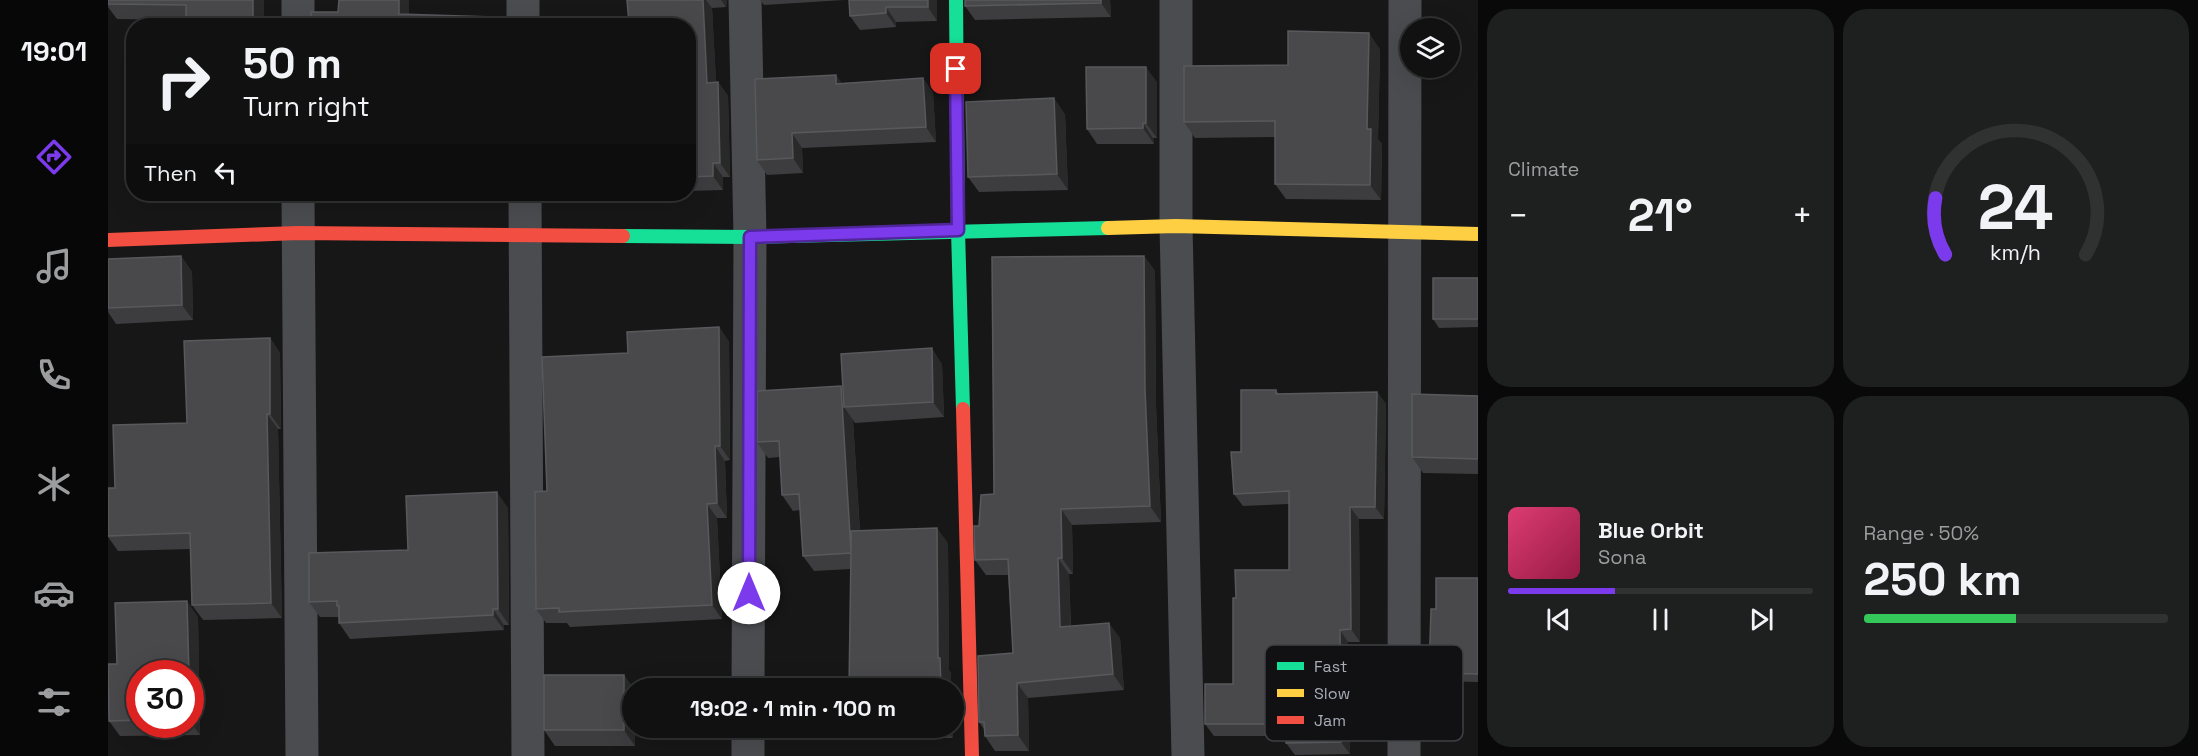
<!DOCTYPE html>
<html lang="en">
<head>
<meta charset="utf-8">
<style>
	:root { --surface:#111; --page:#1e1f1f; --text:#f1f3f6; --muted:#9c9d9f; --line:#303131; --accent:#7c3aed }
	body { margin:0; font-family:"Space Grotesk",sans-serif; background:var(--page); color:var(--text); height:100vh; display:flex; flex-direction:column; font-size:22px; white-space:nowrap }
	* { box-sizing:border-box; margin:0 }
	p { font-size:20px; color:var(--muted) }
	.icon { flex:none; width:33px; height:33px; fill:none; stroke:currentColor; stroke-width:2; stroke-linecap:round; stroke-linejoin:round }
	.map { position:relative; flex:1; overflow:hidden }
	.sheet { display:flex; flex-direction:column; gap:9px; padding:9px; background:#090909; width:720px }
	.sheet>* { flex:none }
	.top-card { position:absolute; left:18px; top:18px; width:570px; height:183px; border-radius:24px; box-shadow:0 6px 24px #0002,0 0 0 2px var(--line); background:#111; color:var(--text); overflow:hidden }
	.controls { position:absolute; left:1292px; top:18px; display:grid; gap:12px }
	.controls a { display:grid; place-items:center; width:60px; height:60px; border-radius:50%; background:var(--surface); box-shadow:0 6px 24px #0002,0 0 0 2px var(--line); font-size:30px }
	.speed { position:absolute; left:18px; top:660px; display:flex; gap:12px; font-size:30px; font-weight:700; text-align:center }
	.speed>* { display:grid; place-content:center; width:78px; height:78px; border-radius:50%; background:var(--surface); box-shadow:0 6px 24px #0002,0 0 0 2px var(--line); line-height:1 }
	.speed .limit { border:9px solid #d22; background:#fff; color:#111 }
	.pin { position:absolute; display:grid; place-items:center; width:51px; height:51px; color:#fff; margin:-26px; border-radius:12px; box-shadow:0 3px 9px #0006 }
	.me { position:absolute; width:66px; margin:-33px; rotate:0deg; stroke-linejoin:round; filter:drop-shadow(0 0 4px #0008) }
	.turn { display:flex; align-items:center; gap:21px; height:126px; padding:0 18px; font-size:27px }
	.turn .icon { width:78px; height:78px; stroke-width:2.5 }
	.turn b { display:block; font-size:42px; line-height:51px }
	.then { display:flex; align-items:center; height:57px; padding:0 18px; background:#0003; gap:12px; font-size:22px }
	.big { font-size:45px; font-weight:700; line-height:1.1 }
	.sheet .card { flex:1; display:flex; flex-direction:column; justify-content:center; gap:9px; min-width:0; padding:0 21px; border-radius:24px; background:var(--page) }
	.sheet .dial { align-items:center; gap:0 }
	.dial svg { height:156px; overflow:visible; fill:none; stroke:var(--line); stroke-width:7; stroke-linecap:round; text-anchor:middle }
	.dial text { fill:var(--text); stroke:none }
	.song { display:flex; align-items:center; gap:18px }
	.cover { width:72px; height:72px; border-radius:9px; background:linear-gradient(135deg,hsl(340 70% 55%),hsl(340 70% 35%)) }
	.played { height:6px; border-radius:3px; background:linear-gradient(90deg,var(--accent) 35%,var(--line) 35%) }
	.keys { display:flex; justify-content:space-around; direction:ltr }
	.heat { display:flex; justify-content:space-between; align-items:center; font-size:33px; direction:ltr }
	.charge { height:9px; border-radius:4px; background:linear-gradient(90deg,#34c759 50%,var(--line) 0) }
	.sheet .tiles { flex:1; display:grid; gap:9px; grid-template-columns:repeat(2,1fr) }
	.trip { position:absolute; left:514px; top:678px; width:342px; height:60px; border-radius:30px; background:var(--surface); box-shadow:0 6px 24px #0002,0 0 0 2px var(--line); font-weight:700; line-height:60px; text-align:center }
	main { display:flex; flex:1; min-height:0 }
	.dock { display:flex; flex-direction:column; width:108px; justify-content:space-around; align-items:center; background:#070707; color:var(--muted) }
	.dock .icon { width:42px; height:42px }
	.dock .on { color:var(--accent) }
	.dock b { font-size:27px; color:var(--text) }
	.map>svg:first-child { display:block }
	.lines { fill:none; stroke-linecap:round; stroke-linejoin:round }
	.street { stroke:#4b4c50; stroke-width:33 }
	.fast { stroke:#16e098; stroke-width:14 }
	.slow { stroke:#ffcf43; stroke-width:14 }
	.jam { stroke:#f24e42; stroke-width:14 }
	.wall { fill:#3d3d3f; fill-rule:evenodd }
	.shaded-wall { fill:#29292a }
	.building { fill:#49494c; stroke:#58595d; stroke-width:1.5 }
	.route-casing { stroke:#51269a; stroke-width:15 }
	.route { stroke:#7c3aed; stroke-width:10 }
	.key { fill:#111113; stroke:#3e4045; stroke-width:1.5 }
	.key-label { font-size:16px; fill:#a8adb8 }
</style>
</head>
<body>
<main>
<nav class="dock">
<b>19:01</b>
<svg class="icon on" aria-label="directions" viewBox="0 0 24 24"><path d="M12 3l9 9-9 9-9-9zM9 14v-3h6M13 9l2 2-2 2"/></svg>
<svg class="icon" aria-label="music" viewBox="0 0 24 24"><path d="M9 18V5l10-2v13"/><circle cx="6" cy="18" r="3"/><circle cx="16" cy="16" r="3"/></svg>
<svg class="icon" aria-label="phone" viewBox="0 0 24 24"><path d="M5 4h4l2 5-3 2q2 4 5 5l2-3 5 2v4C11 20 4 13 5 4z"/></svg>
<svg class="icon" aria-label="climate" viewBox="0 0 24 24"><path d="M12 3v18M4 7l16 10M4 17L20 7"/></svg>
<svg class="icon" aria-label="car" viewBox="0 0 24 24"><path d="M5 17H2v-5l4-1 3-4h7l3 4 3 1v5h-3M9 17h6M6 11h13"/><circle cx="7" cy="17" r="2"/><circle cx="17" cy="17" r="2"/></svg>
<svg class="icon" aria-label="filters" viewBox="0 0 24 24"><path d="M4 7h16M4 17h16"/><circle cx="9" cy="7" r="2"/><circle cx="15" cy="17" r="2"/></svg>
</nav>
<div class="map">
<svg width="1370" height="756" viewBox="0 0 1370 756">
	<rect width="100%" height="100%" fill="#171717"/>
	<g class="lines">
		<!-- street -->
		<g class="street">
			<polyline points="190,0 190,26"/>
			<polyline points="415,0 415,26"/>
			<polyline points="637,0 642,237 640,688"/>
			<polyline points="1068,0 1068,226 1080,756"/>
			<polyline points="190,194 194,756"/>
			<polyline points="417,194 420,756"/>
			<polyline points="640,756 640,728"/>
			<polyline points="1296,756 1297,0"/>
		</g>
		<!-- fast -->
		<g class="fast">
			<polyline points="848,0 850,230 855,409"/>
			<polyline points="515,236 642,237 1000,228"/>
		</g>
		<!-- slow -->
		<polyline class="slow" points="1000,228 1068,226 1370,234"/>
		<!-- jam -->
		<g class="jam">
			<polyline points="0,240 190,233 515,236"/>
			<polyline points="855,409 864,756"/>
		</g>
	</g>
	<!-- wall -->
	<g class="wall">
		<polygon points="0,0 156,0 156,26 78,20 9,19 0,7"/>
		<polygon points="519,0 619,0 618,7 604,8 608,82 610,82 620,96 622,177 615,177 615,190 580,191 580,26 521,23"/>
		<polygon points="652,0 736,0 656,5"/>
		<polygon points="741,0 829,0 829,21 788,22 788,27 752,30 742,16"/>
		<polygon points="857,0 1002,0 1003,17 867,20 857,6"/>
		<polygon points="1272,49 1270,139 1274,144 1273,200 1178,199 1167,184 1167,137 1087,138 1076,122 1180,65"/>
		<polygon points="815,78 825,93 828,142 694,148 695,173 659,175 649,160 734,83"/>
		<polygon points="1049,82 1049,138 1045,138 1046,144 989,144 979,129"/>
		<polygon points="957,114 960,190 871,192 860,177"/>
		<polygon points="211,194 396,194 396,202 217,201"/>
		<polygon points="73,256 84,272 85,320 8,324 0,312 0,259"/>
		<polygon points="1036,256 1047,271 1048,405 1053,522 964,525 965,574 961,574 963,626 1012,638 1016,690 920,698 921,751 887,751 877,736 876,729 871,722 905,653 900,575 878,575 867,560 871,526 886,494"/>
		<polygon points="1370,278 1370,327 1331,328 1325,319"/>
		<polygon points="611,327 621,342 622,460 617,461 619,518 609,518 614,619 462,627 459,623 438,623 428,609 439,491 520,353"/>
		<polygon points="162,338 172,353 173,429 170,429 174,618 95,620 84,605 83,549 10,551 0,537 0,488 7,488 79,423"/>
		<polygon points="834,364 836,417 747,423 745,420 752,531 840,543 841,670 843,673 843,688 741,688 743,569 706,571 695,556 692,510 685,511 674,495 672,457 660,458 649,442 735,389"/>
		<polygon points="1168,390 1171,394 1269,392 1278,404 1276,519 1251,519 1252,642 1240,642 1242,754 1187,755 1178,743 1178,736 1106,736 1097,724 1125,684 1128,598 1181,570 1181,504 1135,506 1126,494 1133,452"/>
		<polygon points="1370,396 1370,474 1315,473 1304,457"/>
		<polygon points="400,508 401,625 396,625 396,630 242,639 231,623 231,617 212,617 201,602 300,550"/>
		<polygon points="1370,578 1370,682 1327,681 1321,673 1328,609"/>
		<path d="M90,617l2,118 -80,1 -11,-15 8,-57zM32,674h50v50h-50z"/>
		<polygon points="516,675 525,688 525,728 527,746 447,746 436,730"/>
		<polygon points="744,728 844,728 845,738 752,739"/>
	</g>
	<!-- shaded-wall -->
	<g class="shaded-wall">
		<rect x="145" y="0" width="11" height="26"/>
		<polygon points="291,0 301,0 301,26 291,14"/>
		<polygon points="595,0 598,0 604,8 609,97 599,83"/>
		<polygon points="613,0 619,0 618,7"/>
		<polygon points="820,0 829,0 829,21 820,7"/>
		<polygon points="993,0 1002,0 1003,17 993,3"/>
		<polygon points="778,7 788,22 788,27 778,13"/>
		<polygon points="386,17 392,26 386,26"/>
		<polygon points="1261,33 1272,49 1270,139 1274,144 1273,200 1262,185 1259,129"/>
		<polygon points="1038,67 1049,82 1049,138 1038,123"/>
		<polygon points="728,75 738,89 728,84"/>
		<polygon points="815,78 825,93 828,142 818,127"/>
		<polygon points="610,82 620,96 622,177 612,163"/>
		<polygon points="946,98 957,114 960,190 949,174"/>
		<polygon points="1035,123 1045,138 1046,144 1035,128"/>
		<polygon points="684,133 694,148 695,173 685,158"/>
		<polygon points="605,163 615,177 615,190 605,176"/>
		<polygon points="391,194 396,194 396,202"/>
		<polygon points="73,256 84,272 85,320 74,305"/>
		<polygon points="1036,256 1047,271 1048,405 1053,522 1042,506 1037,389"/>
		<polygon points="611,327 621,342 622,460 612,446"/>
		<polygon points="162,338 172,353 173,429 162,414"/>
		<polygon points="824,348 834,364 836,417 825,402"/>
		<polygon points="733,386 744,402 736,407 745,420 754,568 743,552"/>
		<polygon points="1269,392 1278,404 1276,519 1267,507"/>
		<polygon points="159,414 170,429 174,618 163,603"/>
		<polygon points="607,446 617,461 619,518 609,503"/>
		<polygon points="389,492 400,508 401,625 390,609"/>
		<polygon points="599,504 609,518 614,619 604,605"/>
		<polygon points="1242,507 1251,519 1252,642 1243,629"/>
		<polygon points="953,509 964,525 965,574 954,558"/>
		<polygon points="829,528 840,543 841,670 843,673 843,688 833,688 830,658"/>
		<polygon points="950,558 961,574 963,643 952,627"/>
		<polygon points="79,601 90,617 92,735 82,721 82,674 81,674"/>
		<polygon points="385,609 396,625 396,630 385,615"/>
		<polygon points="1001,623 1012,638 1016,690 1005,674"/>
		<polygon points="1232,630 1240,642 1242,754 1233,742"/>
		<polygon points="516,675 525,688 525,728 527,728 527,746 516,730"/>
		<polygon points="909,683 920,698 921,751 910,735"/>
		<polygon points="837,728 844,728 845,738"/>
	</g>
	<!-- building -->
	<g class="building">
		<polygon points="0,0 145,0 145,26 78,26 78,5 0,4"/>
		<polygon points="231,0 291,0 291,14 386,17 386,26 203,26 203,12 230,12"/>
		<polygon points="519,0 595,0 599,83 610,82 612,163 605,163 605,176 580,177 580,26 518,26 518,23 521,23"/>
		<polygon points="741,0 820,0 820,7 778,7 778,13 742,16"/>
		<polygon points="857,0 993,0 993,3 857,6"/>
		<polygon points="1180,31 1261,33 1259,129 1263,129 1262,185 1167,184 1167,121 1076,122 1076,66 1180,65"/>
		<polygon points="978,67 1038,67 1038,123 1035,123 1035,128 979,129"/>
		<polygon points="728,75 728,84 815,78 818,127 684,133 685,158 649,160 647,79"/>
		<polygon points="946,98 949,174 860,177 858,102"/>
		<polygon points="73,256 74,305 0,308 0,259"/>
		<polygon points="1036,256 1037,389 1042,506 953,509 954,558 950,558 952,627 1001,623 1005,674 909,683 910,735 877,736 876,722 871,722 870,656 905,653 900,559 867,560 866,526 871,526 873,495 886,494 884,257"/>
		<rect x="1325" y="278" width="45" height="41"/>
		<polygon points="611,327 612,446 607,446 609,503 599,504 604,605 451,612 451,608 428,609 427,492 439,491 434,357 520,353 519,332"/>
		<polygon points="162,338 162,414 159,414 163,603 84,605 82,533 0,536 0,488 7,488 5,425 79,423 76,341"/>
		<polygon points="824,348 825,402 736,407 733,354"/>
		<polygon points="733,386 743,552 743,531 829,528 830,658 832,658 833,688 741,688 743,553 695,556 691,494 674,495 671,441 649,442 649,391"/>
		<polygon points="1133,390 1168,390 1168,394 1269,392 1267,507 1242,507 1243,629 1232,630 1233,742 1178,743 1178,724 1097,724 1097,684 1125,684 1125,598 1128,598 1127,570 1181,570 1181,491 1126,494 1123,452 1133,452"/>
		<polygon points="1304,394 1370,396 1370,459 1304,457"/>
		<polygon points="389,492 390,609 385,609 385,615 231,623 231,606 229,606 229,601 201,602 201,553 300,550 298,496"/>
		<polygon points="1328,578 1370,578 1370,674 1321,673 1323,609 1328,609"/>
		<polygon points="79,601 81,674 32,674 32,720 1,721 0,664 9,664 7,603"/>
		<rect x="436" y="675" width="80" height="55"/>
	</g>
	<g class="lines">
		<!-- route casing -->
		<g class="route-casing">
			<polyline id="route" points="641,593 642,237 850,230 848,69"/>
		</g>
		<!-- route -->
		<use href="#route" class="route"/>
	</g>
	<!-- legend -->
	<rect x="1157" y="645" width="198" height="96" rx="9" class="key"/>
	<rect x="1169" y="662" width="27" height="8" fill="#16e098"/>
	<rect x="1169" y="689" width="27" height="8" fill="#ffcf43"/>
	<rect x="1169" y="716" width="27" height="8" fill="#f24e42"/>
	<g class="key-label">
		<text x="1206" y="672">Fast</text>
		<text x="1206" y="699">Slow</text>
		<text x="1206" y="726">Jam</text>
	</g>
</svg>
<div class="controls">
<a><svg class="icon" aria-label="layers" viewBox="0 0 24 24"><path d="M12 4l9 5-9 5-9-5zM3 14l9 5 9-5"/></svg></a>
</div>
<div class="speed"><div class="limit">30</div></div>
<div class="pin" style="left:848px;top:69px;background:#d93025"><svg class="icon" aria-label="arrive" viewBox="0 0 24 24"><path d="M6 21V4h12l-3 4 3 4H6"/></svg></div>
<svg class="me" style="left:641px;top:593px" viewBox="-20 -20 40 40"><circle r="19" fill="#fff"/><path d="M0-13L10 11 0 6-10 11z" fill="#7c3aed"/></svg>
<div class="trip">19:02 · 1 min · 100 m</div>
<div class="top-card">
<div class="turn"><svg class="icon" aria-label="right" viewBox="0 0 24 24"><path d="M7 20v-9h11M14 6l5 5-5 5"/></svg><div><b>50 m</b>Turn right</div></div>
<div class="then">Then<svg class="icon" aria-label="left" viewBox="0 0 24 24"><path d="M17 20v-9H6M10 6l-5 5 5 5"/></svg></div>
</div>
</div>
<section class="sheet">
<div class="tiles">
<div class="card"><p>Climate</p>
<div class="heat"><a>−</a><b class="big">21°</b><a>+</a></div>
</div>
<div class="card dial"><svg viewBox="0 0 100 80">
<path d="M14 69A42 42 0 1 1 86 69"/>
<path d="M14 69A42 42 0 0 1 9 40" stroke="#7c3aed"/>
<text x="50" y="56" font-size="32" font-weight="700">24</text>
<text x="50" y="72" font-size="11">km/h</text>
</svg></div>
<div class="card">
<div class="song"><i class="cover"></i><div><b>Blue Orbit</b><p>Sona</p></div></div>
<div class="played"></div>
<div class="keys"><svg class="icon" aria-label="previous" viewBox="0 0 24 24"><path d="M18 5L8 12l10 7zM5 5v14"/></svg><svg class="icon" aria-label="pause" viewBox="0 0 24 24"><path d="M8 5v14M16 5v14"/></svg><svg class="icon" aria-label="next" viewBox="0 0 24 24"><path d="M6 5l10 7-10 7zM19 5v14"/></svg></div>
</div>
<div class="card"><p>Range · 50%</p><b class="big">250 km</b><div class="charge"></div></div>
</div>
</section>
</main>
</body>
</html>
